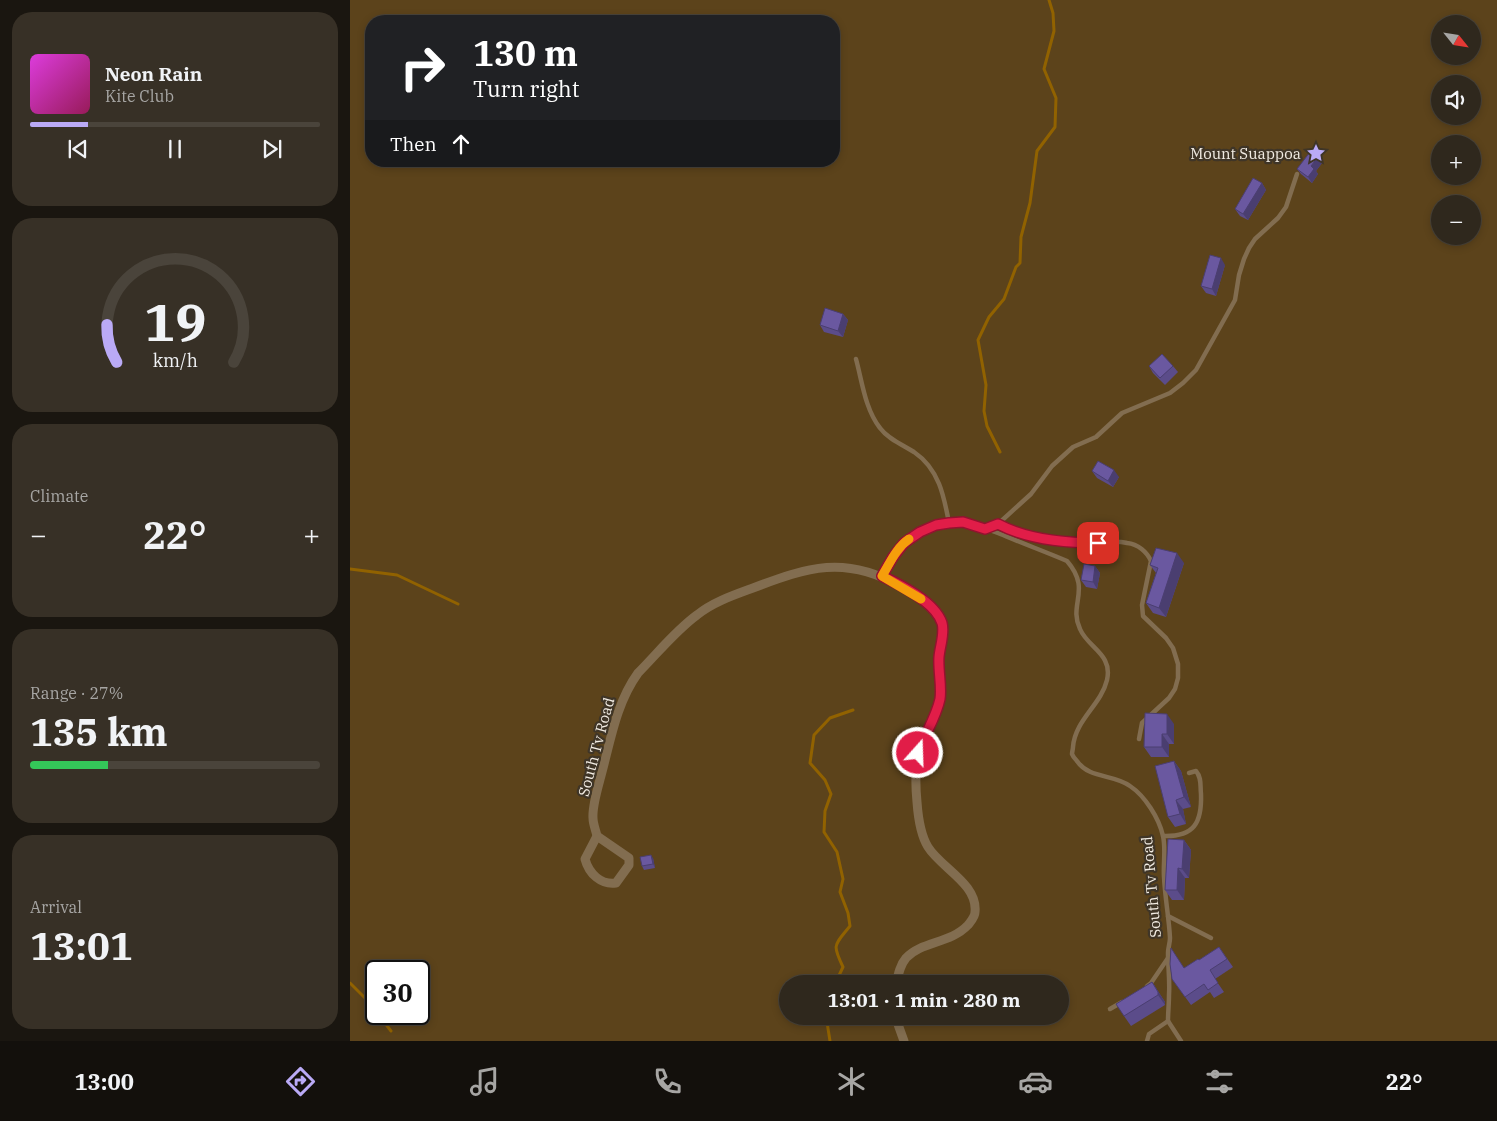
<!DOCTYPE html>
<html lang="en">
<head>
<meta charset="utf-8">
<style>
	:root { --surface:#2f281d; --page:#373026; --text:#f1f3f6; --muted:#a7a6a4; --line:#4a443b; --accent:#baaaf6 }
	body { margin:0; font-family:"IBM Plex Serif",serif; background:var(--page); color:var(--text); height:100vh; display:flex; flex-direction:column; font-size:19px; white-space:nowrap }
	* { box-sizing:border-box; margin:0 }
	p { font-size:16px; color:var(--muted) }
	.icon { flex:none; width:28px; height:28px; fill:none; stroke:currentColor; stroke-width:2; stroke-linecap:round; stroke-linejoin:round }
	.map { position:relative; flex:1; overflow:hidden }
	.side { display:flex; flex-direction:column; gap:12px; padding:12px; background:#1a1610; width:350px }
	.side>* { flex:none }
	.hud { position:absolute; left:15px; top:15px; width:475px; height:152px; border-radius:20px; box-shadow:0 2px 8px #0003,0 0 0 1px var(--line); background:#202124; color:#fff; overflow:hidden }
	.needle { width:32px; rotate:120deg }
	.buttons { position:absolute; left:1081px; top:15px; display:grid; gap:10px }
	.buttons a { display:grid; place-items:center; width:50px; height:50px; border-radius:50%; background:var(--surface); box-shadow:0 2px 8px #0003,0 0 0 1px var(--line); font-size:25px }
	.speed { position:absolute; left:15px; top:960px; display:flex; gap:10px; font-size:25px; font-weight:700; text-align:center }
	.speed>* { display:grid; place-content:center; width:65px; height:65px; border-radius:50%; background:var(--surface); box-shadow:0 2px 8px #0003,0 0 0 1px var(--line); line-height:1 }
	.speed .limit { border:2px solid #111; border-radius:8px; background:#fff; color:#111 }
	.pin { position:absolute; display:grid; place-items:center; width:42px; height:42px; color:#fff; margin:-21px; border-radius:10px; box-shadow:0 2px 8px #0006 }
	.me { position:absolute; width:55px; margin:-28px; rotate:20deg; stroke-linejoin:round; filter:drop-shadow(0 0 4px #0008) }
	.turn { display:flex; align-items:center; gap:18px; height:105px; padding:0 25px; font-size:22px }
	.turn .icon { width:65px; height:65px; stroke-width:2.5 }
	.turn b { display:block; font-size:35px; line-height:42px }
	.then { display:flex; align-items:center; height:48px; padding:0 25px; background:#0003; gap:10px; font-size:19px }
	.big { font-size:38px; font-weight:700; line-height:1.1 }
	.side .widget { flex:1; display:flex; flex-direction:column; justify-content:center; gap:8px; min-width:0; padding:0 18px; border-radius:20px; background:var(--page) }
	.side .dial { align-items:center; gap:0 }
	.dial svg { height:130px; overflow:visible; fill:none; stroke:var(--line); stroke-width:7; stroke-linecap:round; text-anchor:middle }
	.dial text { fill:var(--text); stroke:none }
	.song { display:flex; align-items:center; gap:15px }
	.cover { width:60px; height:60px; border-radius:8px; background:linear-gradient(135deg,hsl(300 70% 55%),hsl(330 70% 35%)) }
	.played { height:5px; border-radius:2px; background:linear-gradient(90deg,var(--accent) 20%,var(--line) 20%) }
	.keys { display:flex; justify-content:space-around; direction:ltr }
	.heat { display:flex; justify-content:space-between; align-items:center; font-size:28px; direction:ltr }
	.charge { height:8px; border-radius:4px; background:linear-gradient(90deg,#34c759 27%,var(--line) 0) }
	.trip { position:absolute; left:429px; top:975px; width:290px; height:50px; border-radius:25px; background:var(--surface); box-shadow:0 2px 8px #0003,0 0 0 1px var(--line); font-weight:700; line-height:50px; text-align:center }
	.menu { display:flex; height:80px; justify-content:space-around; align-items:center; background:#13100c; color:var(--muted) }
	.menu .icon { width:35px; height:35px }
	.menu .selected { color:var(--accent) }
	.menu b { font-size:22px; color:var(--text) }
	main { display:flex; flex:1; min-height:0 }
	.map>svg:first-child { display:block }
	.green { fill:#5c431b; fill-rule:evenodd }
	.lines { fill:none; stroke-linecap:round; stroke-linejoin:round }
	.stream { stroke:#916200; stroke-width:3 }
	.lane { stroke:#826d50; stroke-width:4.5 }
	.street { stroke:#826d50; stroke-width:9 }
	.wall { fill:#5b4c8a }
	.shaded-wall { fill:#4a3e70 }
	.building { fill:#6a58a0; stroke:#4a3e70 }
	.route-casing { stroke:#92132f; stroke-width:12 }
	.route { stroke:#e11d48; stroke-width:9 }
	.slow { stroke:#f59e0b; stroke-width:9 }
	.labels { text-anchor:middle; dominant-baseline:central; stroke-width:4.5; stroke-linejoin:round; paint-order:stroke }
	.poi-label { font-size:15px; fill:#f2ece3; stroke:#3f3527; text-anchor:end }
	.street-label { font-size:15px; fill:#f2ece3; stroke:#3f3527 }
</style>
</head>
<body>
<main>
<section class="side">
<div class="widget">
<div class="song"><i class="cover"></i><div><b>Neon Rain</b><p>Kite Club</p></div></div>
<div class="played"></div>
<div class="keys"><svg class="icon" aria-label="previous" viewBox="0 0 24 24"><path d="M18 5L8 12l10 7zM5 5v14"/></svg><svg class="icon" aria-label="pause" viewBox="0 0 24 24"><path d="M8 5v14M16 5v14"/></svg><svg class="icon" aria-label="next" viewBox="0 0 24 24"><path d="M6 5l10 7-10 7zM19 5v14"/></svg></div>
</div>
<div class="widget dial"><svg viewBox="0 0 100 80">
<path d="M14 69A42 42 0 1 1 86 69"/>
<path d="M14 69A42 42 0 0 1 8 46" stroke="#baaaf6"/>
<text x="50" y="56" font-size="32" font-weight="700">19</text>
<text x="50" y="72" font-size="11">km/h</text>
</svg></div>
<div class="widget"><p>Climate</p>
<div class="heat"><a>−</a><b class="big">22°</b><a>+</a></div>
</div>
<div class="widget"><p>Range · 27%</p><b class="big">135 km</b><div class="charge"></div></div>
<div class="widget"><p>Arrival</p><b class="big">13:01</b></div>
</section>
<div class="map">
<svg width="1147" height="1041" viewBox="0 0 1147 1041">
	<rect width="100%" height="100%" fill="#3f3527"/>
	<!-- green -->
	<path class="green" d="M0,0h1147v1041h-1147zM21,21h463v140h-463zM1090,24h32v32h-32zM1090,84h32v32h-32zM1090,144h32v32h-32zM1090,204h32v32h-32zM26,971h43v43h-43zM438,984h272v32h-272z"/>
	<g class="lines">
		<!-- stream -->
		<g class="stream">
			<polyline points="650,452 637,426 634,411 636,385 628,340 639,317 654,299 666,267 670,263 671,237 680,203 687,151 705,127 706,98 694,69 704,31 703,13 699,0"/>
			<polyline points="0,569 47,575 108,604"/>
			<polyline points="0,983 20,1003 26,1011"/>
			<path d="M485,984l8,-17c-11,-23 -9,-21 7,-41l-2,-13 -8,-21 3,-13 -6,-27 -13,-20 1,-21 6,-17 -6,-14 -15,-17 4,-28 16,-17 23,-8"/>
			<polyline points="28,1014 41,1031"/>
			<polyline points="476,1016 480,1041"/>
		</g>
		<!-- lane -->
		<g class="lane">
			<path d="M506,359c6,22 9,50 24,69 8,11 23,17 34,24 25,17 30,44 35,71"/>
			<path d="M648,524c24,13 59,18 87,19 13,0 30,-3 42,0 11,1 20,9 24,18l-9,44 1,11 23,22 7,10 5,16v14l-3,11 -6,9 -27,25 -3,16"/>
			<polyline points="635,529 648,524 681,494 702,466 723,447 746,437 772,413 820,393 833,383 846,370 885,300 889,275 894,259 899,248 905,239 928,218 936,207 947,174"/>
			<path d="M532,576c6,-11 12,-23 21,-32 14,-15 39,-24 59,-22 14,2 28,8 41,13 21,9 43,17 64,26 25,29 1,43 13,68 8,19 33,25 27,51 -6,25 -32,40 -34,67 0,2 -1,5 -1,7 1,3 3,5 5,7 12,18 37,13 53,25 15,10 29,32 33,50 3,13 0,28 1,41 1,21 5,41 6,61 0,5 -2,10 -2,15 0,14 2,28 1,42 0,9 -1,17 -1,26l-19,13 -2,7"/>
			<path d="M813,836c31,1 39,-13 38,-42 -1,-8 1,-16 -5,-23l-7,2"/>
			<polyline points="818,916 861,938"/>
			<polyline points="797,986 801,983 818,958"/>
			<polyline points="760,1009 772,1002"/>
			<polyline points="818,1021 831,1041"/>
		</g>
		<!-- street -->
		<g class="street">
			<path d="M247,836c-1,-5 -4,-12 -4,-18 -1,-13 6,-34 9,-46 9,-34 15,-70 36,-99 19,-19 37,-42 59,-58 16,-13 37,-20 56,-27 55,-21 92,-33 147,-2 15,9 39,20 42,39 2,10 -1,21 -2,31 -2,14 2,29 0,43 -3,15 -12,27 -17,40 -8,19 -8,43 -6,63 1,14 3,32 11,45 13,21 50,37 47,65 0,5 -4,9 -7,13 -18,19 -46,16 -62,33 -6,7 -8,17 -10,26"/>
			<path d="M247,836l32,22v7l-13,18c-15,2 -27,-9 -31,-24z"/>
			<polyline points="545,1016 554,1041"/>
		</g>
	</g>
	<!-- wall -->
	<g class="wall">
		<polygon points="968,157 972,163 966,171 968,174 962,183 951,174 947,169"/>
		<polygon points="912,183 916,190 898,220 890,216 885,209"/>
		<polygon points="875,265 866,296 856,293 851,286"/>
		<polygon points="493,314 498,320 493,337 474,332 470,325"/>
		<polygon points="799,366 823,366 828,372 815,385 803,373"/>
		<polygon points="742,471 769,477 763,487 747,478"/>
		<polygon points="834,563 816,617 803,613 796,603 806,573 800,565"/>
		<polygon points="745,566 750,573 747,589 736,587 731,580"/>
		<polygon points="824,724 824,744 819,744 819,757 801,757 794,747"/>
		<polygon points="824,761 831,771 841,807 833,809 836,824 825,827 818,817"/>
		<polygon points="834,840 841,850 839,878 835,878 834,900 822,900 815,890"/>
		<polygon points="303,858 305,868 294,870 292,866"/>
		<polygon points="869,947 883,967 865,979 874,992 864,998 860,992 841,1005 822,979 834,968 849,960"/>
		<polygon points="802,982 815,1002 815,1005 781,1026 774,1016"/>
	</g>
	<!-- shaded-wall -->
	<g class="shaded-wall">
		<polygon points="968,157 972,163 966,171 968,174 962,183 958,177 961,166"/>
		<polygon points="912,183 916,190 898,220 893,214"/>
		<polygon points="871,258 875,265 866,296 862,289"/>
		<polygon points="493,314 498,320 493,337 488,331"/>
		<polygon points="764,470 769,477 763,487 758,481"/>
		<polygon points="827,553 834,563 816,617 809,608"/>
		<polygon points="745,566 750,573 747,589 743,582"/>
		<polygon points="817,714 824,724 824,744 817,734"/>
		<polygon points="812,734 819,744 819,757 812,747"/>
		<polygon points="824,761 831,771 841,807 834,797"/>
		<polygon points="826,800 833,809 836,824 830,814"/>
		<polygon points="834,840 841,850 839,878 832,869"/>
		<polygon points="301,855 303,858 305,868 303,864"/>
		<polygon points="828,868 835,878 834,900 827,890"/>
		<polygon points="802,982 815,1002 815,1005 808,995"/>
	</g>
	<!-- building -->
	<g class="building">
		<polygon points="960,152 968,157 961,166 964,169 958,177 947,169"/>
		<polygon points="903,178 912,183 893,214 885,209"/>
		<polygon points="860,255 871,258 862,289 851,286"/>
		<polygon points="475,308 493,314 488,331 470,325"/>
		<polygon points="812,354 823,366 810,378 799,366"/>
		<polygon points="748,461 764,470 758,481 742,471"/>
		<polygon points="806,548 827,553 809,608 796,603 808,568 800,565"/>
		<polygon points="734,564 745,566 743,582 731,580"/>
		<polygon points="795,713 817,714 817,734 812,734 812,747 794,747"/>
		<polygon points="824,761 834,797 826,800 830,814 818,817 805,766"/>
		<polygon points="818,839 834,840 832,869 828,868 827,890 815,890"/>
		<polygon points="301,855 303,864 292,866 290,857"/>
		<polygon points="869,947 877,959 860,970 868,983 858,990 854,984 835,997 822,979 820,964 821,948 834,968 848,959 849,960"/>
		<polygon points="802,982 808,992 808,995 774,1016 766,1004"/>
	</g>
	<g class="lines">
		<!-- route casing -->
		<g class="route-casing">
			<path id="route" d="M568,753c6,-18 18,-35 22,-54 2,-13 -2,-28 -1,-42 1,-11 6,-24 3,-34 -7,-21 -41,-38 -60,-47l11,-19 11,-14 16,-11 16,-7 13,-2 14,-1 22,7 13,-5c28,15 68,19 100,19"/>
		</g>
		<!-- route -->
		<use href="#route" class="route"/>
		<!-- slow -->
		<path class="slow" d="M559,539c-13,9 -19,24 -27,37l39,23"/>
	</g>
	<!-- icons -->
	<defs>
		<g id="sight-bare" transform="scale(1.5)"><path d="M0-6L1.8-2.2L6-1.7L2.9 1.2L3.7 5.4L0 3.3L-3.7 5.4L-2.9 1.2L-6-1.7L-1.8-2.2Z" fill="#baaaf6" stroke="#3f3527" stroke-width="2.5" paint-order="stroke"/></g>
	</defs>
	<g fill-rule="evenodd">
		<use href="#sight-bare" x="966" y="153"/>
	</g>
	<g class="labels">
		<!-- poi labels -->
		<g class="poi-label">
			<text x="951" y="153">Mount Suappoa</text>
		</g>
		<!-- street labels -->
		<g class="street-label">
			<text transform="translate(246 747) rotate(-75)">South Tv Road</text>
			<text transform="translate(801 887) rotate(-95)">South Tv Road</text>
		</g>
	</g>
</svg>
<div class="buttons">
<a><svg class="needle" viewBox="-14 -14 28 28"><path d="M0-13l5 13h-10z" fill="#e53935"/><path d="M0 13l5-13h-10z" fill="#a7a6a4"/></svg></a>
<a><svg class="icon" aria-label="sound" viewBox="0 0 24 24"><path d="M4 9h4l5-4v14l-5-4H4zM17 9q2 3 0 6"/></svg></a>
<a>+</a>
<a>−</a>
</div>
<div class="speed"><div class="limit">30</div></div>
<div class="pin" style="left:748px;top:543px;background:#d93025"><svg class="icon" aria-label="arrive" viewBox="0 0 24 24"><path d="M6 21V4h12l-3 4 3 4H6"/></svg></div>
<svg class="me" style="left:568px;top:753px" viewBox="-20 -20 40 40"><circle r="17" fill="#e11d48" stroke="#fff" stroke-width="3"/><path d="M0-11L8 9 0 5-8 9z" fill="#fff"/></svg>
<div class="trip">13:01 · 1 min · 280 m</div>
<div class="hud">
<div class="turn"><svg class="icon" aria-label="right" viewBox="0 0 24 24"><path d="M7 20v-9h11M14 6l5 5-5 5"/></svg><div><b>130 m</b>Turn right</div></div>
<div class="then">Then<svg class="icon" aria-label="ahead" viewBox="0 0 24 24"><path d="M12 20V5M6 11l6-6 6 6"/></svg></div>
</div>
</div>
</main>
<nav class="menu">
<b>13:00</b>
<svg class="icon selected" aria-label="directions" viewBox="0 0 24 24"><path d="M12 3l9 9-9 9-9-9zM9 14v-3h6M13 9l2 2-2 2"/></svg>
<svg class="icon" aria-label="music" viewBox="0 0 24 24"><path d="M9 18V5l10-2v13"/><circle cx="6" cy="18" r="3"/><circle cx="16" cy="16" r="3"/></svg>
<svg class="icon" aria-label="phone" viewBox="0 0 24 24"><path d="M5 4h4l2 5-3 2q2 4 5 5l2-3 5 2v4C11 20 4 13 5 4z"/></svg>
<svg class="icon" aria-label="climate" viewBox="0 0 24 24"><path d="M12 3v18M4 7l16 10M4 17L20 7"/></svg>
<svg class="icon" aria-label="car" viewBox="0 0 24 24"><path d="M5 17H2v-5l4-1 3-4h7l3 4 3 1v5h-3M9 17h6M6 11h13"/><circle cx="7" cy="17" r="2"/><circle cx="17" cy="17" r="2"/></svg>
<svg class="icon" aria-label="filters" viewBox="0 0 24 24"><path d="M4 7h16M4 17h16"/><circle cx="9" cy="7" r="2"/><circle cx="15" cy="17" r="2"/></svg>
<b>22°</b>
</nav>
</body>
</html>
